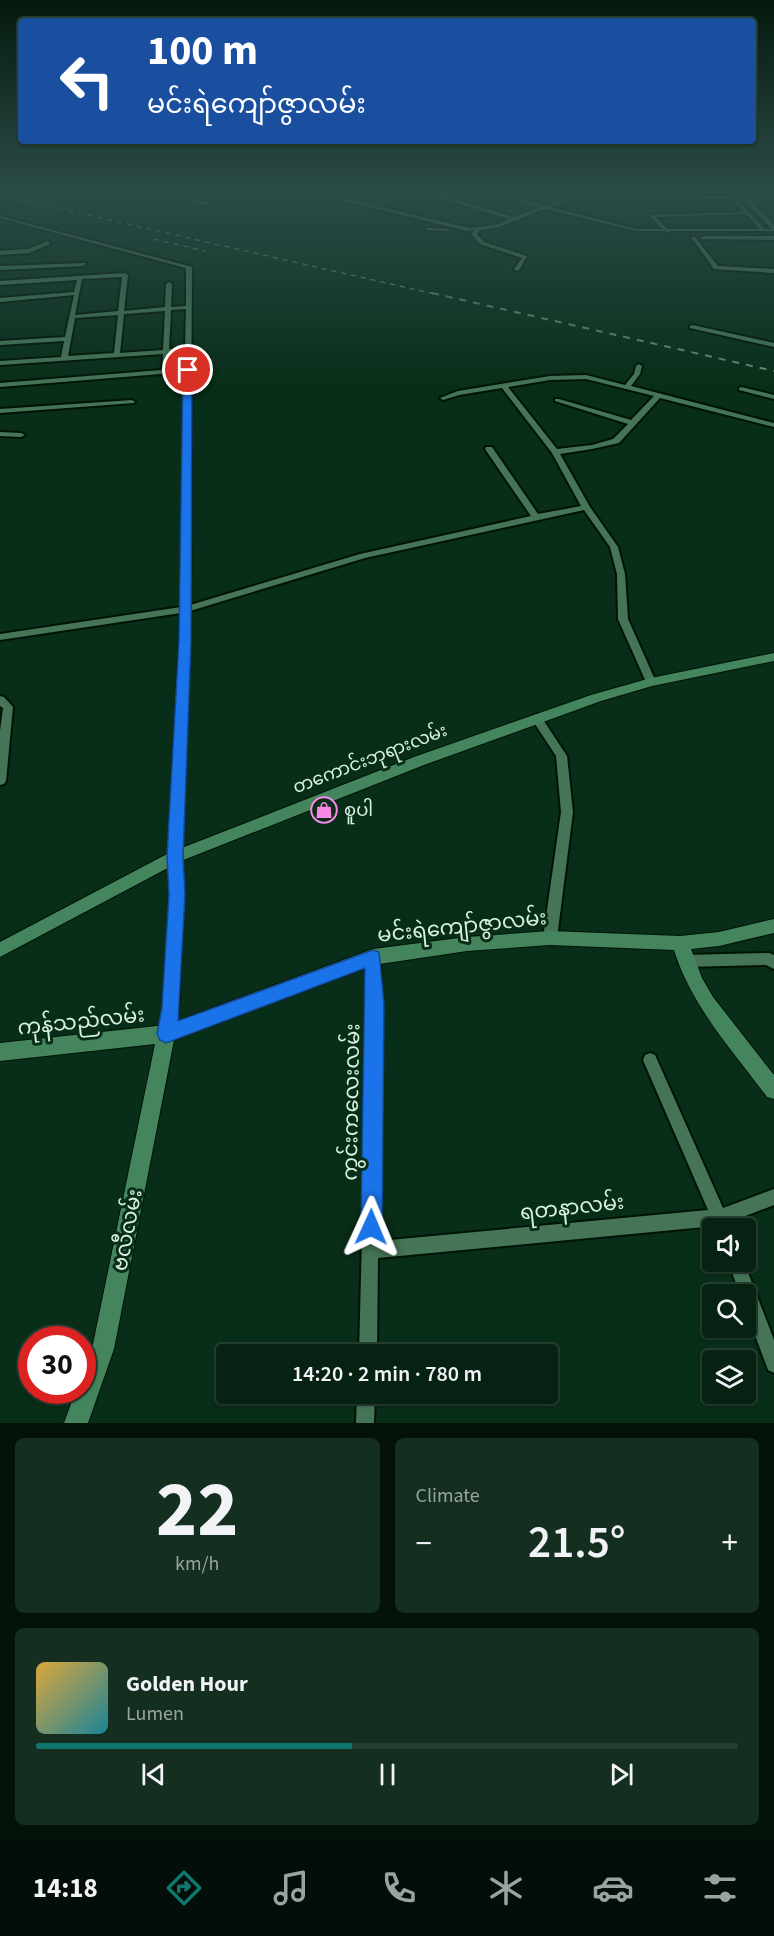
<!DOCTYPE html>
<html lang="en">
<head>
<meta charset="utf-8">
<style>
	:root { --surface:#062212; --page:#142f20; --text:#f1f3f6; --muted:#98a49f; --line:#273f32; --accent:#0f766e }
	body { margin:0; font-family:"Source Sans 3","Noto Sans Myanmar",sans-serif; background:var(--page); color:var(--text); height:100vh; display:flex; flex-direction:column; font-size:22px; white-space:nowrap }
	* { box-sizing:border-box; margin:0 }
	p { font-size:20px; color:var(--muted) }
	.icon { flex:none; width:33px; height:33px; fill:none; stroke:currentColor; stroke-width:2; stroke-linecap:round; stroke-linejoin:round }
	.map { position:relative; height:1423px; overflow:hidden }
	.drawer { display:flex; flex-direction:column; gap:15px; padding:15px; background:#03130a; flex:1 }
	.drawer>* { flex:none }
	.banner { position:absolute; left:18px; top:18px; width:738px; height:126px; border-radius:6px; box-shadow:0 2px 4px #0004,0 0 0 2px var(--line); background:#1a4fa0; color:#fff; overflow:hidden }
	.fabs { position:absolute; left:702px; top:1218px; display:grid; gap:12px }
	.fabs a { display:grid; place-items:center; width:54px; height:54px; border-radius:6px; background:var(--surface); box-shadow:0 2px 4px #0004,0 0 0 2px var(--line); font-size:30px }
	.speed { position:absolute; left:18px; top:1326px; display:flex; gap:12px; font-size:30px; font-weight:700; text-align:center }
	.speed>* { display:grid; place-content:center; width:78px; height:78px; border-radius:50%; background:var(--surface); box-shadow:0 2px 4px #0004,0 0 0 2px var(--line); line-height:1 }
	.speed .limit { border:9px solid #d22; background:#fff; color:#111 }
	.pin { position:absolute; display:grid; place-items:center; width:51px; height:51px; color:#fff; margin:-26px; border:3px solid #fff; border-radius:50%; box-shadow:0 2px 6px #0007 }
	.me { position:absolute; width:66px; margin:-33px; rotate:1deg; stroke-linejoin:round; filter:drop-shadow(0 0 4px #0008) }
	.turn { display:flex; align-items:center; gap:21px; height:126px; padding:0 30px; font-size:27px }
	.turn .icon { width:78px; height:78px; stroke-width:2.5 }
	.turn b { display:block; font-size:42px; line-height:51px }
	.big { font-size:45px; font-weight:600; line-height:1.1 }
	.drawer .card { flex:1; display:flex; flex-direction:column; justify-content:center; gap:9px; min-width:0; padding:0 21px; border-radius:9px; background:var(--page) }
	.drawer .dial { align-items:center; gap:0 }
	.dial b { font-size:78px; line-height:1 }
	.song { display:flex; align-items:center; gap:18px }
	.cover { width:72px; height:72px; border-radius:9px; background:linear-gradient(135deg,hsl(40 70% 55%),hsl(190 70% 35%)) }
	.played { height:6px; border-radius:3px; background:linear-gradient(90deg,var(--accent) 45%,var(--line) 45%) }
	.keys { display:flex; justify-content:space-around; direction:ltr }
	.heat { display:flex; justify-content:space-between; align-items:center; font-size:33px; direction:ltr }
	.drawer .tiles { flex:1; display:grid; gap:15px; grid-template-columns:1fr 1fr }
	.card:last-child { grid-column:span 2 }
	.trip { position:absolute; left:216px; top:1344px; width:342px; height:60px; border-radius:6px; background:var(--surface); box-shadow:0 2px 4px #0004,0 0 0 2px var(--line); font-weight:600; line-height:60px; text-align:center }
	.dock { display:flex; height:96px; justify-content:space-around; align-items:center; background:#020e07; color:var(--muted) }
	.dock .icon { width:42px; height:42px }
	.dock .on { color:var(--accent) }
	.dock b { font-size:27px; color:var(--text) }
	.map>svg:first-child { display:block }
	.lines { fill:none; stroke-linecap:round; stroke-linejoin:round }
	.street-casing { stroke:#001406; stroke-width:4 }
	.secondary-casing { stroke:#001406; stroke-width:2 }
	.street { fill:#457456; fill-rule:evenodd }
	.secondary { fill:#44855d; fill-rule:evenodd }
	.rail-far1 { stroke:#678673; stroke-width:1.5; stroke-dasharray:5 5; stroke-linecap:butt }
	.rail { stroke:#678673; stroke-width:2; stroke-dasharray:7 7; stroke-linecap:butt }
	.route { fill:#1a73e8; stroke:#114b97; stroke-width:1.5 }
	.labels { text-anchor:middle; dominant-baseline:central; stroke-width:6; stroke-linejoin:round; paint-order:stroke }
	.street-label { font-size:18px; fill:#d9f2e0; stroke:#082d18 }
	.poi-label { font-size:18px; fill:#d9f2e0; stroke:#082d18; text-anchor:start }
	.near-street-label { font-size:21px; fill:#d9f2e0; stroke:#082d18 }
</style>
</head>
<body>
<div class="map">
<svg width="774" height="1423" viewBox="0 0 774 1423">
	<rect width="100%" height="100%" fill="#082d18"/>
	<g class="lines">
		<!-- street casing -->
		<g class="street-casing">
			<g id="street">
				<polygon points="188,189 220,189 67,198 0,193 0,191 67,196"/>
				<path d="M295,189h9l166,39 26,-3 13,-6 -72,-22v-2l19,-6h8l-20,7 70,21 26,-10 -69,-18h8l31,8 14,-8h6l-15,9 30,8 26,-9v2l-21,8 86,22h26l-12,-13 2,-1 92,-3 -13,-14 -117,1 -11,-10h5l7,8 117,-1 33,33h7l-38,-40h5l35,36v6h-104l-2,2 -3,-2h-29l-91,-22 -46,18 -19,3 -3,4 7,8 43,14 -7,13 -3,2 -3,-2 8,-11 -42,-14 -9,-10 4,-4 -8,1zM746,214l14,15h-93l-11,-12z"/>
				<polygon points="169,194 208,203 208,204 206,205 167,196"/>
				<path d="M0,216l192,51 -2,338 170,-51 171,-38 -46,-67 1,-2h6l46,67 43,-8 -29,-53 -50,-65 -43,7 -16,5 -3,-2 18,-7 92,-15 36,-1 39,10 9,-11 2,-8 3,-2 3,2 -2,8 -9,12 143,37v4l-114,-29 -41,45 -27,6 -32,5 30,53 28,40 7,27 3,45 28,63 -1,2h-8l-1,-2 -28,-63 -1,-45 -7,-27 -26,-37 -219,48 -175,53 -9,246c2,38 1,75 -1,112 -1,23 0,49 -9,70l-5,2 -5,-2c-4,-10 2,-22 3,-32 6,-49 7,-101 5,-150l12,-244 -181,27v-6l181,-27 4,-235 -185,15v-4l162,-13 1,-16 -163,11v-4l61,-4 3,-16 -64,4v-4l65,-4 9,-42 -74,7v-4l74,-6 3,-12 -77,5v-4l125,-8 3,2 -4,36 41,-4 1,-23 3,-2 3,2 -1,23 15,-1v-38l-186,-50zM122,277l-4,34 -43,4 7,-36zM186,309l-1,39 -16,1 2,-39zM165,311l-2,39 -43,3 4,-39zM118,315l-4,38 -46,3 7,-38zM185,352v16l-17,2 1,-17zM586,379l68,17 -23,24 -72,-21h-4v2l73,23 -15,15 -21,6 -35,4 -49,-62 42,-7z"/>
				<polygon points="427,228 448,229 450,230 448,231 425,230"/>
				<polygon points="703,236 774,236 774,240 701,239"/>
				<polygon points="691,237 695,237 718,266 774,269 774,273 714,269"/>
				<polygon points="48,241 50,244 29,253 0,255 0,251 28,249"/>
				<polygon points="86,263 84,266 0,270 0,266"/>
				<polygon points="692,325 774,343 774,347 690,328 690,326"/>
				<polygon points="741,387 774,395 774,399 739,390 739,388"/>
				<polygon points="132,400 135,402 134,403 0,413 0,409"/>
				<polygon points="0,432 21,433 25,435 21,437 0,436"/>
				<polygon points="0,696 4,697 13,707 6,781 4,784 0,785 0,731 3,708 0,706"/>
				<polygon points="536,714 540,715 567,756 573,812 557,938 555,942 550,944 545,942 543,938 561,812 556,756 531,718"/>
				<polygon points="373,951 378,953 380,957 382,1004 379,1241 708,1210 643,1060 645,1055 650,1053 655,1055 723,1208 774,1189 774,1205 730,1222 732,1228 716,1228 715,1226 378,1258 377,1354 359,1354 368,1004 366,957 368,953"/>
				<polygon points="769,953 774,955 774,969 766,965 685,967 680,965 678,961 680,957 685,955"/>
				<polygon points="728,1262 744,1262 774,1340 774,1373 768,1370 746,1311 746,1294 740,1294"/>
				<polygon points="357,1394 375,1394 374,1423 356,1423"/>
			</g>
		</g>
		<!-- secondary casing -->
		<g class="secondary-casing">
			<g id="secondary">
				<polygon points="774,653 774,661 652,686 601,701 424,765 181,861 0,957 0,942 169,853 414,757 591,695 651,678"/>
				<path d="M774,919v14l-55,13 -28,3 11,29 11,19 61,78v24l-7,-2c-35,-47 -75,-90 -93,-147l-124,-5 -83,6 -94,14 -199,75 -60,309 -26,74h-24l12,-33h6v-17l10,-24 63,-305 -155,17v-18l166,-18 207,-76 94,-12 83,-6 130,5 39,-4z"/>
			</g>
		</g>
		<!-- street -->
		<use href="#street" class="street"/>
		<!-- secondary -->
		<use href="#secondary" class="secondary"/>
		<!-- rail-far1 -->
		<g class="rail-far1">
			<polyline points="0,195 439,295"/>
			<polyline points="154,239 205,251"/>
		</g>
		<!-- rail -->
		<polyline class="rail" points="432,293 774,371"/>
	</g>
	<!-- sky -->
	<linearGradient id="sky" x2="0" y2="1"><stop stop-color="#04190d"/><stop offset="0.49" stop-color="#2c4c48"/><stop offset="1" stop-color="#2c4c48" stop-opacity="0"/></linearGradient>
	<rect width="774" height="388" fill="url(#sky)"/>
	<!-- route -->
	<polygon class="route" points="188,367 192,370 191,640 183,857 185,894 178,1021 373,950 379,952 384,1004 382,1227 379,1235 371,1238 364,1235 361,1227 365,968 166,1043 160,1040 157,1034 162,1008 169,894 167,857 179,640 183,370"/>
	<!-- icons -->
	<defs>
		<g id="shop-ring" transform="scale(1.35)"><circle r="9.5" fill="#082d18" stroke="#fb87e5" stroke-width="1.5"/><path d="M-5-2.5h2.3a2.7 3.5 0 0 1 5.4 0H5L5.5 6h-11ZM-1.5-2.5h3a1.5 2.3 0 0 0-3 0Z" fill="#fb87e5"/></g>
	</defs>
	<g fill-rule="evenodd">
		<use href="#shop-ring" x="324" y="810"/>
	</g>
	<g class="labels">
		<!-- street labels -->
		<g class="street-label">
			<text transform="translate(370 759) rotate(-21)">တကောင်းဘုရားလမ်း</text>
		</g>
		<!-- poi labels -->
		<g class="poi-label">
			<text x="344" y="810">စူပါ</text>
		</g>
		<!-- near-street labels -->
		<g class="near-street-label">
			<text transform="translate(462 926) rotate(-6)">မင်းရဲကျော်ဇွာလမ်း</text>
			<text transform="translate(81 1021) rotate(-6)">ကုန်သည်လမ်း</text>
			<text transform="translate(351 1102) rotate(-89)">ကွင်းကလေးလမ်း</text>
			<text transform="translate(572 1207) rotate(-6)">ရတနာလမ်း</text>
			<text transform="translate(127 1230) rotate(-79)">ဗလီလမ်း</text>
		</g>
	</g>
</svg>
<div class="fabs">
<a><svg class="icon" aria-label="sound" viewBox="0 0 24 24"><path d="M4 9h4l5-4v14l-5-4H4zM17 9q2 3 0 6"/></svg></a>
<a><svg class="icon" aria-label="search" viewBox="0 0 24 24"><circle cx="10" cy="10" r="6"/><path d="M15 15l6 6"/></svg></a>
<a><svg class="icon" aria-label="layers" viewBox="0 0 24 24"><path d="M12 4l9 5-9 5-9-5zM3 14l9 5 9-5"/></svg></a>
</div>
<div class="speed"><div class="limit">30</div></div>
<div class="pin" style="left:188px;top:370px;background:#d93025"><svg class="icon" aria-label="arrive" viewBox="0 0 24 24"><path d="M6 21V4h12l-3 4 3 4H6"/></svg></div>
<svg class="me" style="left:371px;top:1227px" viewBox="-20 -20 40 40"><path d="M0-17L14 15 0 8-14 15z" fill="#1a73e8" stroke="#fff" stroke-width="4"/></svg>
<div class="trip">14:20 · 2 min · 780 m</div>
<div class="banner">
<div class="turn"><svg class="icon" aria-label="left" viewBox="0 0 24 24"><path d="M17 20v-9H6M10 6l-5 5 5 5"/></svg><div><b>100 m</b>မင်းရဲကျော်ဇွာလမ်း</div></div>
</div>
</div>
<section class="drawer">
<div class="tiles">
<div class="card dial"><b>22</b><p>km/h</p></div>
<div class="card"><p>Climate</p>
<div class="heat"><a>−</a><b class="big">21.5°</b><a>+</a></div>
</div>
<div class="card">
<div class="song"><i class="cover"></i><div><b>Golden Hour</b><p>Lumen</p></div></div>
<div class="played"></div>
<div class="keys"><svg class="icon" aria-label="previous" viewBox="0 0 24 24"><path d="M18 5L8 12l10 7zM5 5v14"/></svg><svg class="icon" aria-label="pause" viewBox="0 0 24 24"><path d="M8 5v14M16 5v14"/></svg><svg class="icon" aria-label="next" viewBox="0 0 24 24"><path d="M6 5l10 7-10 7zM19 5v14"/></svg></div>
</div>
</div>
</section>
<nav class="dock">
<b>14:18</b>
<svg class="icon on" aria-label="directions" viewBox="0 0 24 24"><path d="M12 3l9 9-9 9-9-9zM9 14v-3h6M13 9l2 2-2 2"/></svg>
<svg class="icon" aria-label="music" viewBox="0 0 24 24"><path d="M9 18V5l10-2v13"/><circle cx="6" cy="18" r="3"/><circle cx="16" cy="16" r="3"/></svg>
<svg class="icon" aria-label="phone" viewBox="0 0 24 24"><path d="M5 4h4l2 5-3 2q2 4 5 5l2-3 5 2v4C11 20 4 13 5 4z"/></svg>
<svg class="icon" aria-label="climate" viewBox="0 0 24 24"><path d="M12 3v18M4 7l16 10M4 17L20 7"/></svg>
<svg class="icon" aria-label="car" viewBox="0 0 24 24"><path d="M5 17H2v-5l4-1 3-4h7l3 4 3 1v5h-3M9 17h6M6 11h13"/><circle cx="7" cy="17" r="2"/><circle cx="17" cy="17" r="2"/></svg>
<svg class="icon" aria-label="filters" viewBox="0 0 24 24"><path d="M4 7h16M4 17h16"/><circle cx="9" cy="7" r="2"/><circle cx="15" cy="17" r="2"/></svg>
</nav>
</body>
</html>
